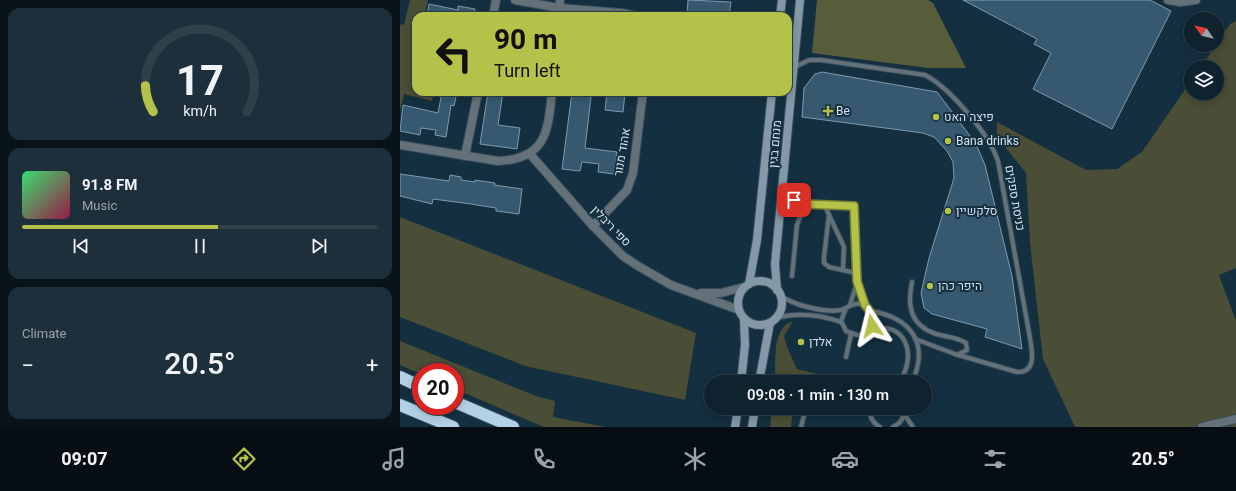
<!DOCTYPE html>
<html lang="en">
<head>
<meta charset="utf-8">
<style>
	:root { --surface:#0f232f; --page:#1d2f3b; --text:#f1f3f6; --muted:#9ba4aa; --line:#2f404b; --accent:#b4c24a }
	body { margin:0; font-family:Georgia,Heebo,serif; background:var(--page); color:var(--text); height:100vh; display:flex; flex-direction:column; font-size:15px; white-space:nowrap }
	* { box-sizing:border-box; margin:0 }
	p { font-size:13px; color:var(--muted) }
	.icon { flex:none; width:22px; height:22px; fill:none; stroke:currentColor; stroke-width:2; stroke-linecap:round; stroke-linejoin:round }
	.map { position:relative; flex:1; overflow:hidden }
	.side { display:flex; flex-direction:column; gap:8px; padding:8px; background:#08131a; width:400px }
	.side>* { flex:none }
	.banner { position:absolute; left:12px; top:12px; width:380px; height:84px; border-radius:12px; box-shadow:0 2px 10px #0003,0 0 0 1px var(--line); background:#b4c24a; color:#111; overflow:hidden }
	.needle { width:26px; rotate:304deg }
	.fabs { position:absolute; left:784px; top:12px; display:grid; gap:8px }
	.fabs a { display:grid; place-items:center; width:40px; height:40px; border-radius:50%; background:var(--surface); box-shadow:0 2px 10px #0003,0 0 0 1px var(--line); font-size:20px }
	.speed { position:absolute; left:12px; top:363px; display:flex; gap:8px; font-size:20px; font-weight:700; text-align:center }
	.speed>* { display:grid; place-content:center; width:52px; height:52px; border-radius:50%; background:var(--surface); box-shadow:0 2px 10px #0003,0 0 0 1px var(--line); line-height:1 }
	.speed .limit { border:6px solid #d22; background:#fff; color:#111 }
	.pin { position:absolute; display:grid; place-items:center; width:34px; height:34px; color:#fff; margin:-17px; border-radius:8px; box-shadow:0 2px 6px #0006 }
	.me { position:absolute; width:44px; margin:-22px; rotate:350deg; stroke-linejoin:round; filter:drop-shadow(0 0 3px #0008) }
	.turn { display:flex; align-items:center; gap:14px; height:84px; padding:0 16px; font-size:18px }
	.turn .icon { width:52px; height:52px; stroke-width:2.5 }
	.turn b { display:block; font-size:28px; line-height:34px }
	.big { font-size:30px; font-weight:600; line-height:1.1 }
	.side .tile { flex:1; display:flex; flex-direction:column; justify-content:center; gap:6px; min-width:0; padding:0 14px; border-radius:12px; background:var(--page) }
	.side .dial { align-items:center; gap:0 }
	.dial svg { height:104px; overflow:visible; fill:none; stroke:var(--line); stroke-width:7; stroke-linecap:round; text-anchor:middle }
	.dial text { fill:var(--text); stroke:none }
	.song { display:flex; align-items:center; gap:12px }
	.cover { width:48px; height:48px; border-radius:6px; background:linear-gradient(135deg,hsl(140 70% 55%),hsl(340 70% 35%)) }
	.played { height:4px; border-radius:2px; background:linear-gradient(90deg,var(--accent) 55%,var(--line) 55%) }
	.keys { display:flex; justify-content:space-around; direction:ltr }
	.heat { display:flex; justify-content:space-between; align-items:center; font-size:22px; direction:ltr }
	.trip { position:absolute; left:304px; top:375px; width:228px; height:40px; border-radius:20px; background:var(--surface); box-shadow:0 2px 10px #0003,0 0 0 1px var(--line); font-weight:600; line-height:40px; text-align:center }
	.menu { display:flex; height:64px; justify-content:space-around; align-items:center; background:#060e13; color:var(--muted) }
	.menu .icon { width:28px; height:28px }
	.menu .selected { color:var(--accent) }
	.menu b { font-size:18px; color:var(--text) }
	main { display:flex; flex:1; min-height:0 }
	.map>svg:first-child { display:block }
	.green { fill:#4a4e36 }
	.forest { fill:#575d3a }
	.building { fill:#37596f; stroke:#7d9baf }
	.lines { fill:none; stroke-linecap:round; stroke-linejoin:round }
	.lane-casing { stroke:#334c5b; stroke-width:6 }
	.street-casing { stroke:#334c5b; stroke-width:10 }
	.secondary-casing { stroke:#334c5b; stroke-width:10 }
	.highway-casing { stroke:#334c5b; stroke-width:14 }
	.lane { stroke:#657179; stroke-width:4 }
	.street { stroke:#657179; stroke-width:8 }
	.secondary { stroke:#8498a5; stroke-width:8 }
	.highway { stroke:#b3d1e6; stroke-width:12 }
	.route-casing { stroke:#757e30; stroke-width:10 }
	.route { stroke:#b4c24a; stroke-width:7 }
	.poi-dot { fill:#b4c24a; stroke:#142f3f; stroke-width:1.5 }
	.labels { text-anchor:middle; dominant-baseline:central; stroke-width:4; stroke-linejoin:round; paint-order:stroke }
	.poi-label { font-size:12px; fill:#d3e2ed; stroke:#142f3f; text-anchor:start }
	.street-label { font-size:12px; fill:#d3e2ed; stroke:#142f3f }
</style>
</head>
<body>
<main>
<section class="side">
<div class="tile dial"><svg viewBox="0 0 100 80">
<path d="M14 69A42 42 0 1 1 86 69"/>
<path d="M14 69A42 42 0 0 1 8 49" stroke="#b4c24a"/>
<text x="50" y="56" font-size="32" font-weight="700">17</text>
<text x="50" y="72" font-size="11">km/h</text>
</svg></div>
<div class="tile">
<div class="song"><i class="cover"></i><div><b>91.8 FM</b><p>Music</p></div></div>
<div class="played"></div>
<div class="keys"><svg class="icon" aria-label="previous" viewBox="0 0 24 24"><path d="M18 5L8 12l10 7zM5 5v14"/></svg><svg class="icon" aria-label="pause" viewBox="0 0 24 24"><path d="M8 5v14M16 5v14"/></svg><svg class="icon" aria-label="next" viewBox="0 0 24 24"><path d="M6 5l10 7-10 7zM19 5v14"/></svg></div>
</div>
<div class="tile"><p>Climate</p>
<div class="heat"><a>−</a><b class="big">20.5°</b><a>+</a></div>
</div>
</section>
<div class="map">
<svg width="836" height="427" viewBox="0 0 836 427">
	<rect width="100%" height="100%" fill="#142f3f"/>
	<!-- green -->
	<g class="green">
		<polygon points="10,0 28,0 24,16 16,16 16,92 34,92 32,101 4,94 0,111 0,24 4,25"/>
		<polygon points="836,21 836,268 819,275 836,321 836,427 675,427 643,359 630,243 626,173 597,137 597,122 686,170 717,169 742,152 791,81 791,93 817,93 817,67 801,67 830,24"/>
		<polygon points="0,217 296,333 285,400 125,366 0,317"/>
		<path d="M393,321l-9,15 3,11 10,22 53,13h-75c1,-19 -4,-54 18,-61z"/>
		<polygon points="0,341 136,396 155,401 153,417 206,427 144,427 55,389 55,372 21,372 21,374 0,365"/>
		<polygon points="372,408 393,408 391,427 370,427"/>
	</g>
	<!-- forest -->
	<polygon class="forest" points="417,0 528,0 533,3 566,68 528,68 412,53"/>
	<!-- building -->
	<g class="building">
		<polygon points="288,0 331,2 329,16 287,16"/>
		<polygon points="563,0 750,0 771,11 712,129 633,89 651,53 634,44 637,39"/>
		<polygon points="29,4 58,10 58,6 75,9 74,16 27,16"/>
		<polygon points="422,72 537,92 553,113 576,144 585,165 612,276 622,349 585,337 587,329 532,314 524,308 521,293 529,258 554,178 553,162 547,151 534,137 523,133 402,117 404,88 415,74"/>
		<polygon points="42,92 57,92 54,106 51,105 46,137 35,135 36,130 21,128 20,135 0,131 3,105 38,113"/>
		<polygon points="88,92 103,92 98,125 120,128 117,149 80,144"/>
		<polygon points="172,92 185,92 184,96 191,97 185,148 217,152 214,174 198,172 199,164 182,162 180,171 162,169"/>
		<polygon points="207,92 225,93 223,112 205,110"/>
		<polygon points="0,174 49,181 50,175 61,177 61,180 75,182 75,180 95,183 94,185 122,189 119,214 96,211 96,208 71,204 33,199 32,204 0,196"/>
	</g>
	<g class="lines">
		<!-- lane casing -->
		<g class="lane-casing">
			<g id="lane">
				<path d="M395,67l14,-7h12l104,15c25,13 64,59 73,86l32,177c2,13 7,35 -13,34l-62,-18 -40,-15"/>
				<path d="M385,185c2,10 8,15 18,18"/>
				<polyline points="424,204 444,247 443,270"/>
				<path d="M380,215c13,-17 55,-11 74,-9l3,75 8,24"/>
				<polyline points="429,215 424,257 424,263 429,267 456,273"/>
				<polyline points="392,276 397,225 405,204"/>
				<path d="M512,282c-5,24 -2,43 24,52 10,3 21,3 30,9l1,7 -8,4"/>
				<path d="M381,296c13,9 43,17 60,14 7,-2 11,-8 20,-6 11,2 16,15 9,24 -3,5 -7,7 -13,7l-11,-4 -5,-10 5,-13"/>
				<polyline points="450,305 457,283"/>
				<path d="M471,311c40,7 59,32 41,71"/>
				<path d="M376,318c22,-6 45,-3 65,4"/>
				<path d="M470,330c36,-11 48,26 29,52"/>
				<polyline points="446,357 451,334"/>
				<path d="M470,408c-1,9 3,15 10,19"/>
				<polyline points="504,414 513,427"/>
				<polyline points="401,427 406,408"/>
				<path d="M493,427c8,-4 12,-10 11,-19"/>
			</g>
		</g>
		<!-- street casing -->
		<g class="street-casing">
			<g id="street">
				<polyline points="115,0 159,8 222,13 236,16"/>
				<polyline points="768,0 780,2 796,0"/>
				<polyline points="93,16 96,0"/>
				<polyline points="159,16 160,0"/>
				<path d="M0,145l98,16c48,-2 50,-29 54,-69"/>
				<polyline points="130,154 193,226 223,256 238,266 271,285 339,310"/>
				<polyline points="65,156 78,92"/>
				<polyline points="193,226 227,190 233,173 243,92"/>
				<polyline points="301,293 321,293 344,287"/>
				<polyline points="802,427 836,419"/>
			</g>
		</g>
		<!-- secondary casing -->
		<g class="secondary-casing">
			<g id="secondary">
				<polyline points="380,16 382,0"/>
				<circle cx="360" cy="303" r="22"/>
				<polyline points="349,284 357,240 372,92"/>
				<polyline points="377,290 375,264 400,0"/>
				<polyline points="341,382 345,345 344,320"/>
				<polyline points="359,382 370,323"/>
				<polyline points="335,427 338,408"/>
				<polyline points="352,427 355,408"/>
			</g>
		</g>
		<!-- highway casing -->
		<g class="highway-casing">
			<g id="highway">
				<polyline points="0,377 21,387"/>
				<polyline points="55,402 113,427"/>
				<polyline points="0,405 53,427"/>
			</g>
		</g>
		<!-- lane -->
		<use href="#lane" class="lane"/>
		<!-- street -->
		<use href="#street" class="street"/>
		<!-- secondary -->
		<use href="#secondary" class="secondary"/>
		<!-- highway -->
		<use href="#highway" class="highway"/>
	</g>
	<g class="lines">
		<!-- route casing -->
		<g class="route-casing">
			<polyline id="route" points="394,200 405,204 454,206 457,281 465,305 472,314 472,326"/>
		</g>
		<!-- route -->
		<use href="#route" class="route"/>
	</g>
	<!-- markers -->
	<g class="poi-dot">
		<path d="M426 105h4v4h4v4h-4v4h-4v-4h-4v-4h4z"/>
		<circle cx="536" cy="117" r="4"/>
		<circle cx="548" cy="141" r="4"/>
		<circle cx="548" cy="211" r="4"/>
		<circle cx="530" cy="286" r="4"/>
		<circle cx="401" cy="342" r="4"/>
	</g>
	<g class="labels">
		<!-- poi labels -->
		<g class="poi-label">
			<text x="436" y="111">Be</text>
			<text x="544" y="117">פיצה האט</text>
			<text x="556" y="141">Bana drinks</text>
			<text x="556" y="211">סלקשיין</text>
			<text x="538" y="286">היפר כהן</text>
			<text x="409" y="342">אלדן</text>
		</g>
		<!-- street labels -->
		<g class="street-label">
			<text transform="translate(375 144) rotate(-85)">מנחם בגין</text>
			<text transform="translate(222 152) rotate(-80)">אהוד מנור</text>
			<text transform="translate(615 198) rotate(80)">כניסת ספקים</text>
			<text transform="translate(211 226) rotate(46)">ספי ריבלין</text>
		</g>
	</g>
</svg>
<div class="fabs">
<a><svg class="needle" viewBox="-14 -14 28 28"><path d="M0-13l5 13h-10z" fill="#e53935"/><path d="M0 13l5-13h-10z" fill="#9ba4aa"/></svg></a>
<a><svg class="icon" aria-label="layers" viewBox="0 0 24 24"><path d="M12 4l9 5-9 5-9-5zM3 14l9 5 9-5"/></svg></a>
</div>
<div class="speed"><div class="limit">20</div></div>
<div class="pin" style="left:394px;top:200px;background:#d93025"><svg class="icon" aria-label="arrive" viewBox="0 0 24 24"><path d="M6 21V4h12l-3 4 3 4H6"/></svg></div>
<svg class="me" style="left:472px;top:326px" viewBox="-20 -20 40 40"><path d="M0-17L14 15 0 8-14 15z" fill="#b4c24a" stroke="#fff" stroke-width="4"/></svg>
<div class="trip">09:08 · 1 min · 130 m</div>
<div class="banner">
<div class="turn"><svg class="icon" aria-label="left" viewBox="0 0 24 24"><path d="M17 20v-9H6M10 6l-5 5 5 5"/></svg><div><b>90 m</b>Turn left</div></div>
</div>
</div>
</main>
<nav class="menu">
<b>09:07</b>
<svg class="icon selected" aria-label="directions" viewBox="0 0 24 24"><path d="M12 3l9 9-9 9-9-9zM9 14v-3h6M13 9l2 2-2 2"/></svg>
<svg class="icon" aria-label="music" viewBox="0 0 24 24"><path d="M9 18V5l10-2v13"/><circle cx="6" cy="18" r="3"/><circle cx="16" cy="16" r="3"/></svg>
<svg class="icon" aria-label="phone" viewBox="0 0 24 24"><path d="M5 4h4l2 5-3 2q2 4 5 5l2-3 5 2v4C11 20 4 13 5 4z"/></svg>
<svg class="icon" aria-label="climate" viewBox="0 0 24 24"><path d="M12 3v18M4 7l16 10M4 17L20 7"/></svg>
<svg class="icon" aria-label="car" viewBox="0 0 24 24"><path d="M5 17H2v-5l4-1 3-4h7l3 4 3 1v5h-3M9 17h6M6 11h13"/><circle cx="7" cy="17" r="2"/><circle cx="17" cy="17" r="2"/></svg>
<svg class="icon" aria-label="filters" viewBox="0 0 24 24"><path d="M4 7h16M4 17h16"/><circle cx="9" cy="7" r="2"/><circle cx="15" cy="17" r="2"/></svg>
<b>20.5°</b>
</nav>
</body>
</html>
